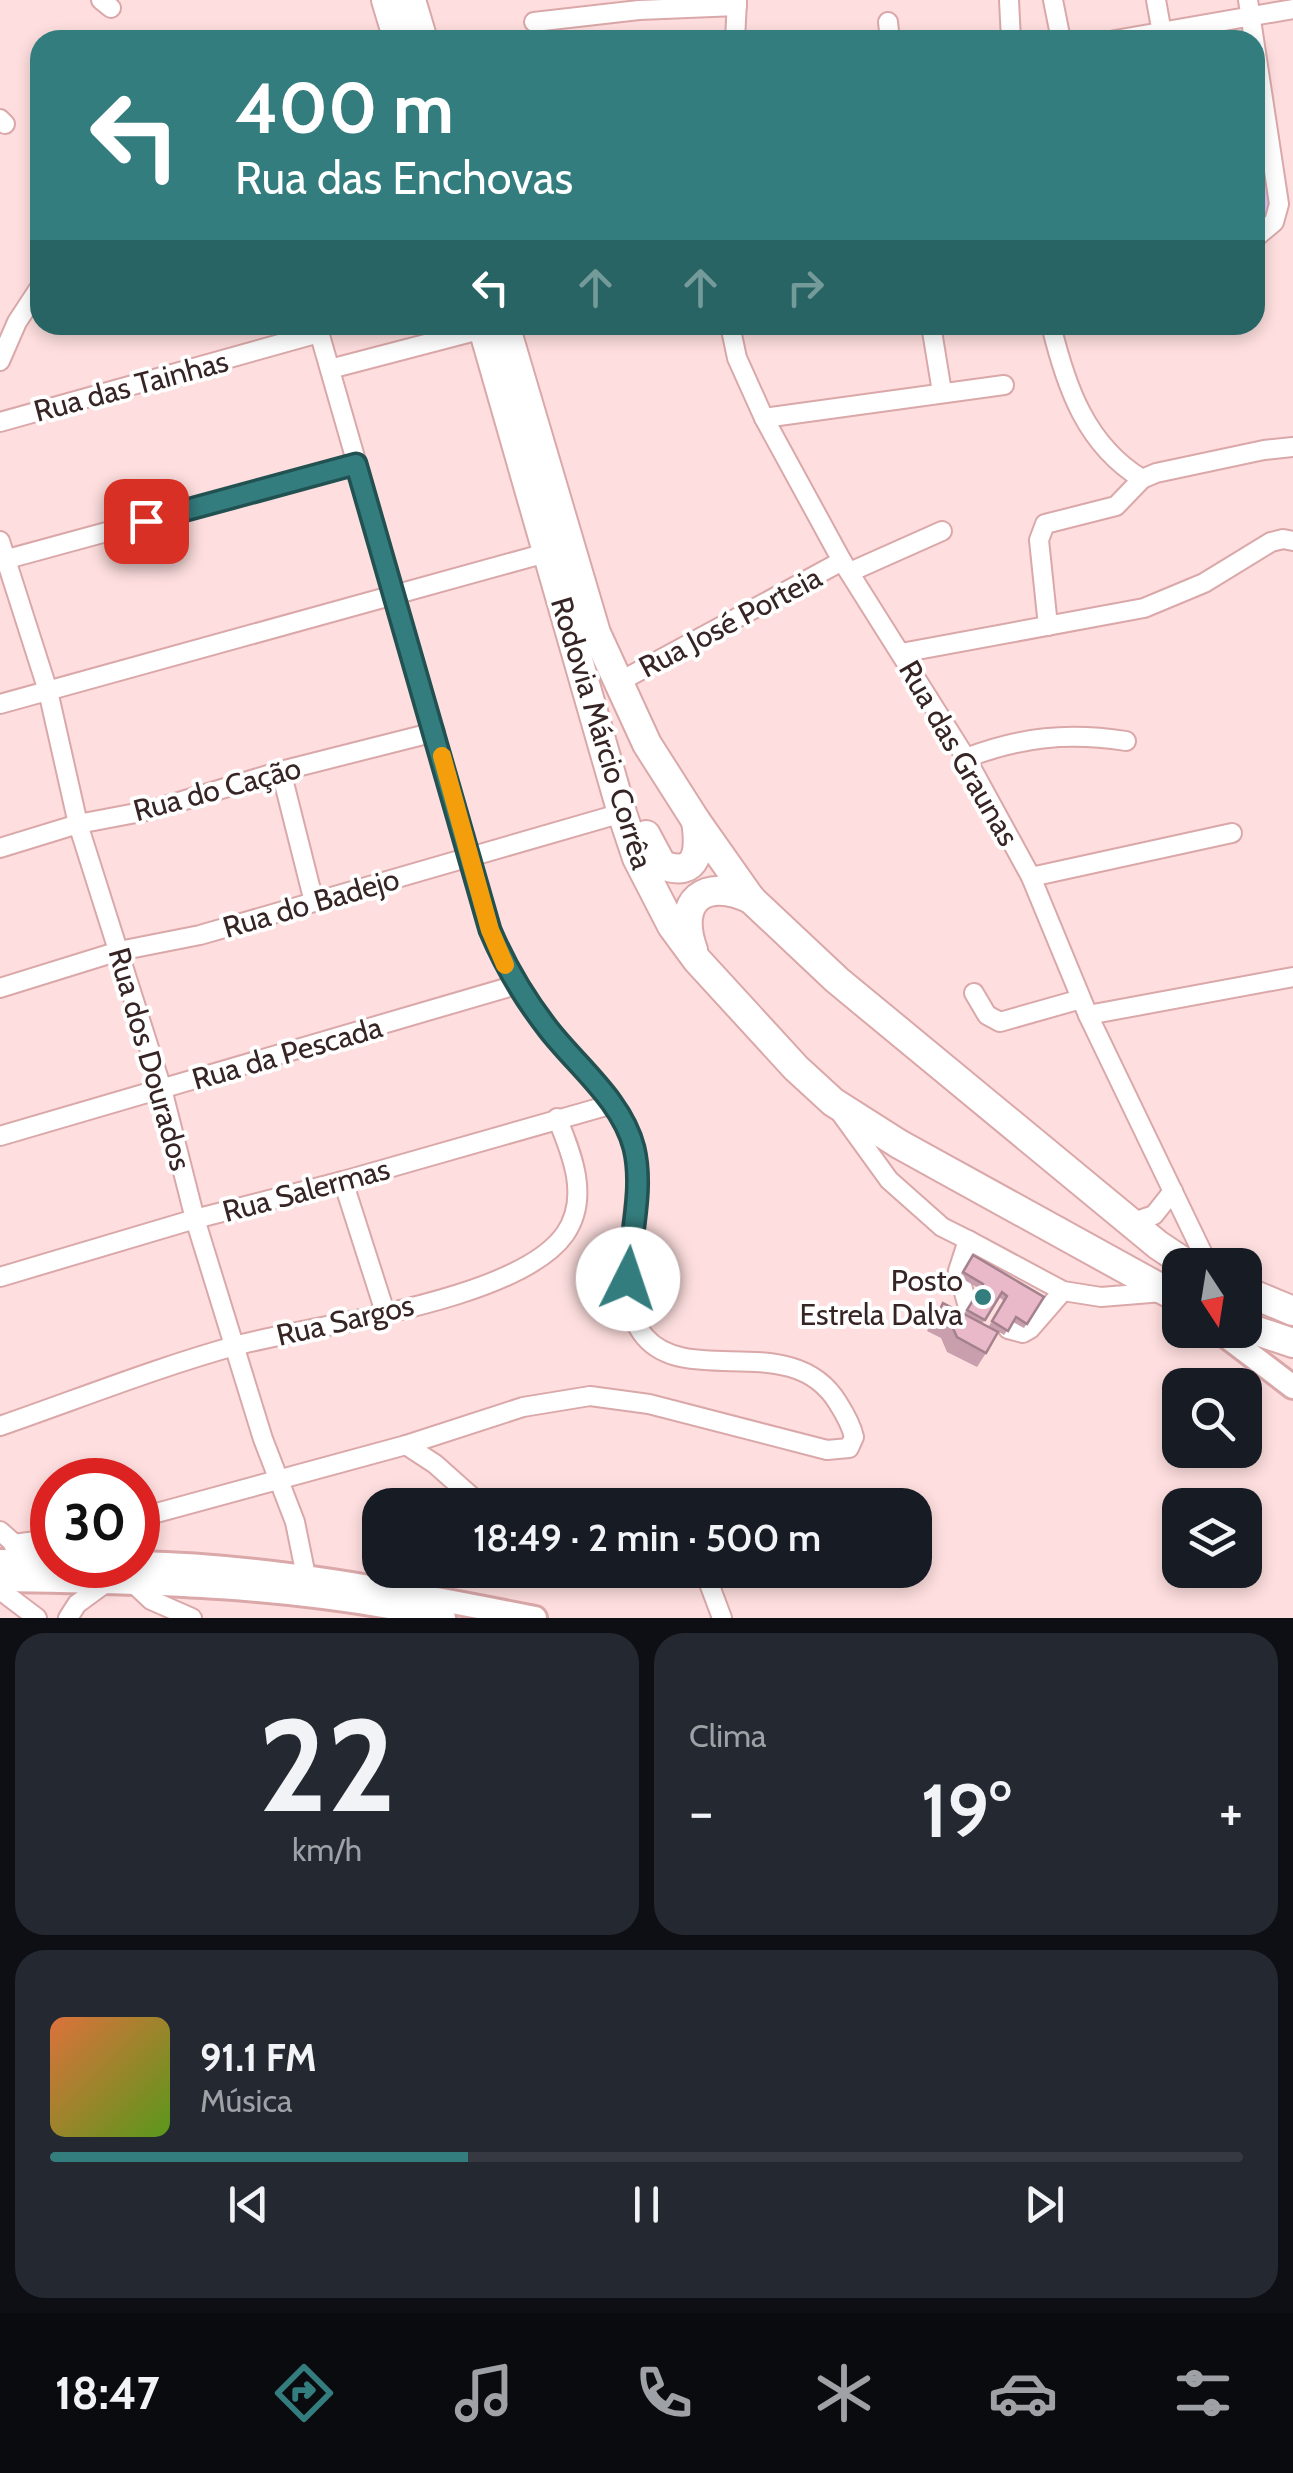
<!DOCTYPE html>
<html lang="pt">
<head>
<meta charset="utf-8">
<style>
	:root { --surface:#171b24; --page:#242831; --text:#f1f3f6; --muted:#9ea1a6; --line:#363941; --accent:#347d7e }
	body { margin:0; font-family:Cabin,sans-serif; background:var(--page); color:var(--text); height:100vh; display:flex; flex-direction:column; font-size:38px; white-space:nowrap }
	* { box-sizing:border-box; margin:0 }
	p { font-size:32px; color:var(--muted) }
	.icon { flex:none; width:55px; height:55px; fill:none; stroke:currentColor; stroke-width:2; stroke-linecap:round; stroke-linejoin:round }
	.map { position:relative; height:1618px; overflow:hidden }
	.sheet { display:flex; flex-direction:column; gap:15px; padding:15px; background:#0d0f14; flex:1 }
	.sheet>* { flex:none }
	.guide { position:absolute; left:30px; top:30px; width:1235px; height:305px; border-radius:30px; box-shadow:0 5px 15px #0003; background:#347d7e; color:#fff; overflow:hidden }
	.needle { width:65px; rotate:168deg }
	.tools { position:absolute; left:1162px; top:1248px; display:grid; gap:20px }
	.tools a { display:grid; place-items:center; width:100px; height:100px; border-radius:20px; background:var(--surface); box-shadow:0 5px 15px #0003; font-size:50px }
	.speed { position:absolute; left:30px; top:1458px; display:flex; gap:20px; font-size:50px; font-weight:700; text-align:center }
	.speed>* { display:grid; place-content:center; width:130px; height:130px; border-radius:50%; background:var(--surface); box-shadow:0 5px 15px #0003; line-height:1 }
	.speed .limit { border:15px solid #d22; background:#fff; color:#111 }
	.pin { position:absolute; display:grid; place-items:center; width:85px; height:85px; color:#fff; margin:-42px; border-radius:20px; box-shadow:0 5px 15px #0006 }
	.me { position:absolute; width:110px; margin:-55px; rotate:4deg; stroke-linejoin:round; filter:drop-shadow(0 0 8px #0008) }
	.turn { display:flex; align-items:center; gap:35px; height:210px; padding:0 40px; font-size:45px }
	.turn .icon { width:130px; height:130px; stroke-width:2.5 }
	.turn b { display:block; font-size:70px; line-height:85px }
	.lanes { display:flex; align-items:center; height:95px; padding:0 40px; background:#0003; justify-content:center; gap:50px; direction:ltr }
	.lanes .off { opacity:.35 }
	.big { font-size:75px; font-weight:600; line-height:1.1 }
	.sheet .tile { flex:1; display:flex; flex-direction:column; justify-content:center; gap:15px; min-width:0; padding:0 35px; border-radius:30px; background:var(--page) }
	.sheet .dial { align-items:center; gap:0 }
	.dial b { font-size:130px; line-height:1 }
	.song { display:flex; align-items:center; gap:30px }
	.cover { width:120px; height:120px; border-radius:15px; background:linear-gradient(135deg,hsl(20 70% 55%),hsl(90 70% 35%)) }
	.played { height:10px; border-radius:5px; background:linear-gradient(90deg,var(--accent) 35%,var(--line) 35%) }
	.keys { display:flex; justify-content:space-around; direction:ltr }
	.heat { display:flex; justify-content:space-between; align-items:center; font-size:55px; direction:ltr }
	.sheet .tiles { flex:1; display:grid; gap:15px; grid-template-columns:1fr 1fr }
	.tile:last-child { grid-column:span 2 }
	.trip { position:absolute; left:362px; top:1488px; width:570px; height:100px; border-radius:30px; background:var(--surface); box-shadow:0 5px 15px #0003; font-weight:600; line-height:100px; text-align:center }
	.dock { display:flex; height:160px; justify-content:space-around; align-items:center; background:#090b0e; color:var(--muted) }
	.dock .icon { width:70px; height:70px }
	.dock .selected { color:var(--accent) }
	.dock b { font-size:45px; color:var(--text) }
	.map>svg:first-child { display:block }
	.green { fill:#ebcaf7 }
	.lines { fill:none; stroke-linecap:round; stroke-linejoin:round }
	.minor-casing { stroke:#daa8a9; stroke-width:22 }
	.major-casing { stroke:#daa8a9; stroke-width:28 }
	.highway-casing { stroke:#daa8a9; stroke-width:32 }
	.minor { stroke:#fff; stroke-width:18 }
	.major { stroke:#fff; stroke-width:22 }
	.highway { stroke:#fff; stroke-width:28 }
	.wall { fill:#c99fad }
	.building { fill:#eab9c9; stroke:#a4828d; stroke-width:2.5 }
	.route-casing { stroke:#225152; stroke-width:25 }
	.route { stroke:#347d7e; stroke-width:18 }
	.slow { stroke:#f59e0b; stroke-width:18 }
	.poi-dot { fill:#347d7e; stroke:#fff; stroke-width:4 }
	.labels { text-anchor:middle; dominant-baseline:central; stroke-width:8; stroke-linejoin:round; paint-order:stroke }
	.street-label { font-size:30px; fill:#372424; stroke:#fff }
	.poi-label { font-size:30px; fill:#372424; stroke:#fff; text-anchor:end }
</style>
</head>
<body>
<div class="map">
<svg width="1293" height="1618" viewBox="0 0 1293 1618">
	<rect width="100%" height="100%" fill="#fedede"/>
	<!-- green -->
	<polygon class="green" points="1255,97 1277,217 1255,222"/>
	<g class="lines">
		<!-- minor casing -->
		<g class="minor-casing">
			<g id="minor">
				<polyline points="101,0 111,8"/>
				<polyline points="1009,0 1011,40"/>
				<polyline points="1053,0 1061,40"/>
				<polyline points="1156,0 1162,33"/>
				<polyline points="1248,0 1279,204 1274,222 1255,238"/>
				<polyline points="534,22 639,10 737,6"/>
				<polyline points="888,22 890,40"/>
				<polyline points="735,40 737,0"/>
				<polyline points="1115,40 1293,9"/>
				<polyline points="0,119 5,124"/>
				<path d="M317,325l174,605c15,39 35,72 62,104 29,35 72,70 82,117 10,54 -28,142 10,186 44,51 148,-8 193,66 7,11 13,21 16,34l-5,11 -22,2 -178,-46 -59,-8 -67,11 -117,38"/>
				<polyline points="730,325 737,358 764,418 842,561 966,758 1031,877 1088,1015 1203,1254 1213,1265"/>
				<polyline points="931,325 942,392"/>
				<path d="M1051,325c15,62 35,120 91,154"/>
				<polyline points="0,361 17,322 40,287"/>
				<polyline points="330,369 483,329"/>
				<polyline points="764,418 1004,385"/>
				<polyline points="0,422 319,333"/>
				<polyline points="0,541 48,691 78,824 162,1089 195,1219 263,1439 295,1522 306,1576"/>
				<polyline points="0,561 356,464"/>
				<polyline points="850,572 942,531"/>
				<polyline points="1048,626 1039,540 1045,524 1116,506 1142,479 1156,473 1264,450 1293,447"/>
				<polyline points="901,653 1144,608 1204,583 1271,542 1283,539 1293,541"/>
				<polyline points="617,683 842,561"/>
				<polyline points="0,704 546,553"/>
				<path d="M966,758c55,-21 102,-26 160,-17"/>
				<polyline points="281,771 314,902"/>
				<polyline points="0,848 78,824 152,810 281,771 435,732"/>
				<polyline points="1031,877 1232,833"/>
				<polyline points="0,988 119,951 200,935 622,813"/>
				<polyline points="974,993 987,1015 1000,1022 1081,999"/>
				<polyline points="1088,1015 1293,977"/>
				<polyline points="842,1115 889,1180 942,1227 968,1240 1063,1291 1101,1297 1163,1292"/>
				<polyline points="0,1136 516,985"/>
				<polyline points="343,1181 385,1312"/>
				<polyline points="1131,1223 1154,1215 1173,1191"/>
				<polyline points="968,1240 958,1271 968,1307"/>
				<polyline points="0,1277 195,1219 343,1181 613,1104"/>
				<polyline points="1008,1329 1023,1333 1030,1329 1063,1291"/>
				<path d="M0,1426c78,-27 158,-59 238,-81 80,-21 280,-44 327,-111 25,-36 7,-80 -8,-116"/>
				<polyline points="138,1518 406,1445 435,1464 481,1505"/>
				<polyline points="0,1531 34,1561"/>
				<polyline points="13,1544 52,1539"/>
				<polyline points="704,1570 722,1618"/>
				<polyline points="132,1582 151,1600 192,1618"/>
				<polyline points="388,1589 429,1570"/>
				<polyline points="0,1590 37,1618"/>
				<polyline points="68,1618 77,1604 107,1582"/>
			</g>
		</g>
		<!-- major casing -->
		<g class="major-casing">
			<g id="major">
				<polyline points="1218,1330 1293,1387"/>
				<polyline points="0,1561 52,1562"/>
				<path d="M138,1563c135,3 265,29 397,55"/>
				<path d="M0,1580c149,2 298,5 444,38"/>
			</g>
		</g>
		<!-- highway casing -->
		<g class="highway-casing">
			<g id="highway">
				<polyline points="386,0 398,40"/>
				<polyline points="411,0 423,40"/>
				<polyline points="482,325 622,813 637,858 672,926 697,960 796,1068 833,1102 899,1144 1180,1299"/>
				<polyline points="505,325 596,633 647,744 696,821 751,899 837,980 1158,1245 1188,1265"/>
				<path d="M646,835l16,30c38,14 38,-18 34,-44"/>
				<path d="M693,950c-18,-50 12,-73 58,-51"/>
				<polyline points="1245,1291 1293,1311"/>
				<polyline points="1245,1327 1293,1343"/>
			</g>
		</g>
		<!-- minor -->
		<use href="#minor" class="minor"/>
		<!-- major -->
		<use href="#major" class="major"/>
		<!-- highway -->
		<use href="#highway" class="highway"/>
	</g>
	<!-- wall -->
	<polygon class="wall" points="973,1255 1044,1297 1024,1328 1013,1322 1004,1335 989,1326 1004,1301 999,1297 982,1324 986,1353 977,1367 947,1352 941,1338 927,1331 943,1303 964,1314 980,1289 959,1277"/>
	<!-- building -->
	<g class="building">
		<polygon points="973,1255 1044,1297 1027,1324 1016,1317 1008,1331 992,1321 1007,1296 1002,1292 985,1320 967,1310 983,1284 963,1272"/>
		<polygon points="943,1303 998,1332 986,1353 957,1337 951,1324 937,1316"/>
	</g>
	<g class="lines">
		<!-- route casing -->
		<g class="route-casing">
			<path id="route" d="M146,521l210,-57 134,466c16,38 34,68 59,100 29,37 73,71 85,118 10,41 -4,90 -6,131"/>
		</g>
		<!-- route -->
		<use href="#route" class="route"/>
		<!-- slow -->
		<polyline class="slow" points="442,756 490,930 505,965"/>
	</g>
	<!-- markers -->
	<circle class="poi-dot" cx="983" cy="1297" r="10"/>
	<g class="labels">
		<!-- street labels -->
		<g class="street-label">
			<text transform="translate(131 386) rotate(-15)">Rua das Tainhas</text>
			<text transform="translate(730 622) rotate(-28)">Rua José Porteia</text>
			<text transform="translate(602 733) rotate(73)">Rodovia Márcio Corrêa</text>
			<text transform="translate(959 753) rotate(60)">Rua das Graunas</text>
			<text transform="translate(217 789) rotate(-15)">Rua do Cação</text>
			<text transform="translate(311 903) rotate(-16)">Rua do Badejo</text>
			<text transform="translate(287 1053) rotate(-16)">Rua da Pescada</text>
			<text transform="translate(150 1059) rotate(74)">Rua dos Dourados</text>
			<text transform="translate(306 1190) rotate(-15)">Rua Salermas</text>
			<text transform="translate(345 1320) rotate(-13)">Rua Sargos</text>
		</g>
		<!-- poi labels -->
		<g class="poi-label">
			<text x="963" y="1280">Posto<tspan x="963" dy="34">Estrela Dalva</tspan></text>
		</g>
	</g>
</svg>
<div class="tools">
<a><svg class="needle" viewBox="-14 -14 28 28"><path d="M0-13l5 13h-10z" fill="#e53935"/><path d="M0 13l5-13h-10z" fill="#9ea1a6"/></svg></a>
<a><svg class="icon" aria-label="search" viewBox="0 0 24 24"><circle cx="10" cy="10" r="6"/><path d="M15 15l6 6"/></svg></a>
<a><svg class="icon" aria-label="layers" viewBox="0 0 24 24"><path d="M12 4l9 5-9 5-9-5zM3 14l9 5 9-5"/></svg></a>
</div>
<div class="speed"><div class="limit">30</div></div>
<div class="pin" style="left:146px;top:521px;background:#d93025"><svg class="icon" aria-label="arrive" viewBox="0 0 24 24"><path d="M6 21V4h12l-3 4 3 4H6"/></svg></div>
<svg class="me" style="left:628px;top:1279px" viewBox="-20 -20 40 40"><circle r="19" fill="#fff"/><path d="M0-13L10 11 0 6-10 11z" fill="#347d7e"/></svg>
<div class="trip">18:49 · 2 min · 500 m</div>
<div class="guide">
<div class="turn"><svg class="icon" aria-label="left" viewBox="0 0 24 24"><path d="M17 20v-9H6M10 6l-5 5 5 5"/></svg><div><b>400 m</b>Rua das Enchovas</div></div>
<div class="lanes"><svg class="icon" aria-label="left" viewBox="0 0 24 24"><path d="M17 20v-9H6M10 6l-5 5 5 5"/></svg><svg class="icon off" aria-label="ahead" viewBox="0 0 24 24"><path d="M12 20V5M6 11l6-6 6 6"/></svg><svg class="icon off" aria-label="ahead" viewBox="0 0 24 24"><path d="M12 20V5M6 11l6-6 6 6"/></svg><svg class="icon off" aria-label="right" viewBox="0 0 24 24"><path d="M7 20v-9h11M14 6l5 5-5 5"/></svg></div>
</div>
</div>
<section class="sheet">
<div class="tiles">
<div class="tile dial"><b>22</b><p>km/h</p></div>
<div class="tile"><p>Clima</p>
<div class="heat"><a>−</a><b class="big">19°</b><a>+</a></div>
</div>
<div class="tile">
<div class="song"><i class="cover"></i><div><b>91.1 FM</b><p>Música</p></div></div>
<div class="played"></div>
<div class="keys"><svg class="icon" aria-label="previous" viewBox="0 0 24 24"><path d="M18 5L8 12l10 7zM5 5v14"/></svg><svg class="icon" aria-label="pause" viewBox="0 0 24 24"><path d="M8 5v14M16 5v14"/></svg><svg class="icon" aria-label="next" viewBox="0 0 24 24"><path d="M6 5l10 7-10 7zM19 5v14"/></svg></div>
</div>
</div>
</section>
<nav class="dock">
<b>18:47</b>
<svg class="icon selected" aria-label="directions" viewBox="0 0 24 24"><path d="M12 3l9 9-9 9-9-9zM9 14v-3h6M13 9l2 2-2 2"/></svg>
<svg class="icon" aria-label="music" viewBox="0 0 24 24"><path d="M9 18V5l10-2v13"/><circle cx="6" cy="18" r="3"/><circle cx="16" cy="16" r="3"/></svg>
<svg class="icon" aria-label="phone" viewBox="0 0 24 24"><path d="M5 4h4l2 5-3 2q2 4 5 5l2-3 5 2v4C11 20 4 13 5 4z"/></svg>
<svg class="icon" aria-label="climate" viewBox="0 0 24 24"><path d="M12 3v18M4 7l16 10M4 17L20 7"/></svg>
<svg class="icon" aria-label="car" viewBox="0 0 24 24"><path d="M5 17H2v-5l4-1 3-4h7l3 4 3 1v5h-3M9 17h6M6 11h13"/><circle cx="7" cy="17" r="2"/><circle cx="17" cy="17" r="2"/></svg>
<svg class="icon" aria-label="filters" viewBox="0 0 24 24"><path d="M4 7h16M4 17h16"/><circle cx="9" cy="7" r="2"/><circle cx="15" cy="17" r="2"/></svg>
</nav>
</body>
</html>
